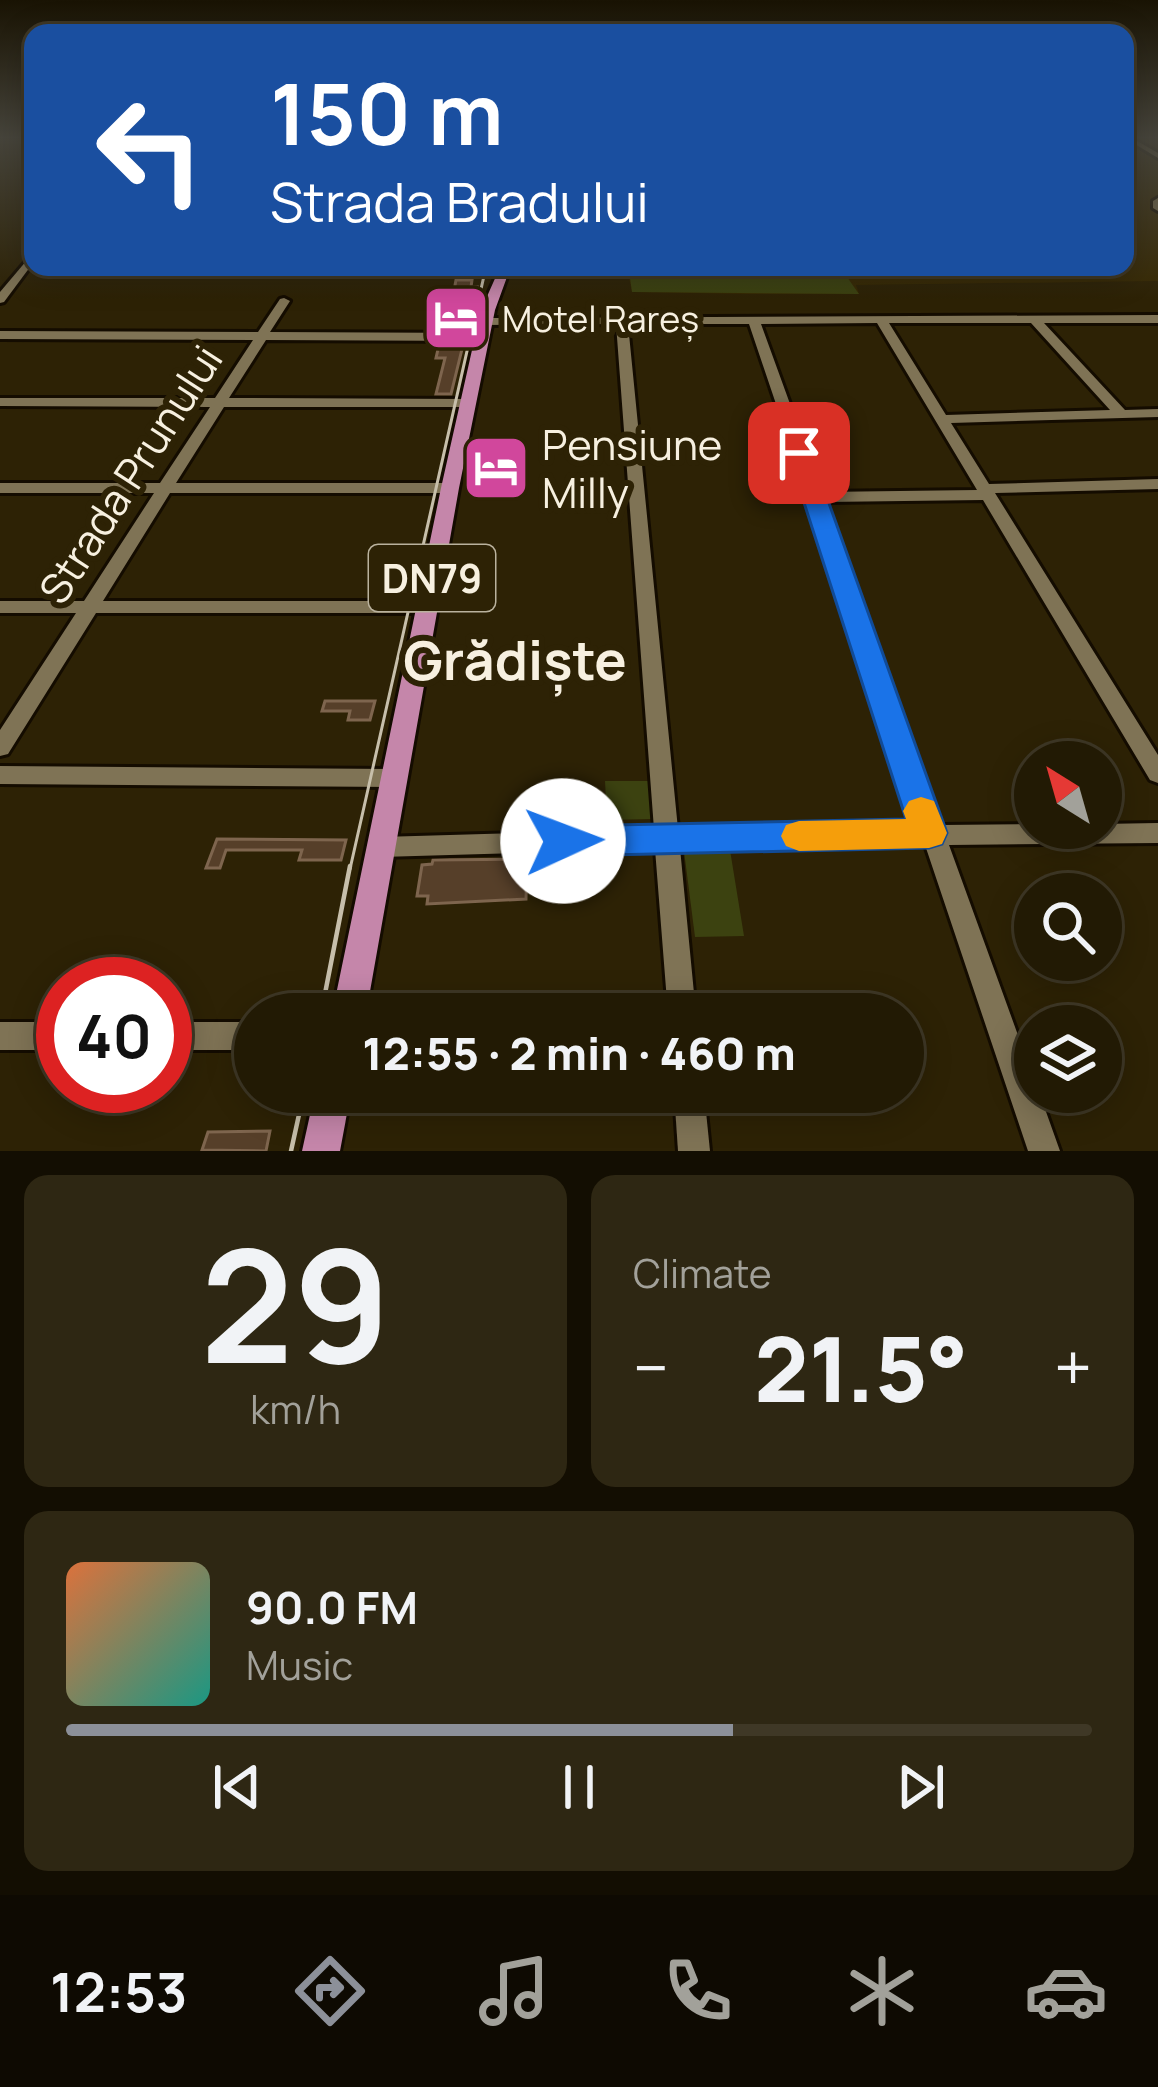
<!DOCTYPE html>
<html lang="en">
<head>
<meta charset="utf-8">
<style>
	:root { --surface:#221a04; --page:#2e2713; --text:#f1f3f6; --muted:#a2a19a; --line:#3f3826; --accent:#8c9099 }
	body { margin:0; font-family:Manrope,sans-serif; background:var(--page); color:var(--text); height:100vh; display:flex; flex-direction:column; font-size:45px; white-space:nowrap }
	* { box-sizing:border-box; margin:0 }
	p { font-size:39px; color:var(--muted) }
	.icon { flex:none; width:66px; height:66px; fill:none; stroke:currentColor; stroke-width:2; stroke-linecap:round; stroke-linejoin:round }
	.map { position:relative; height:1151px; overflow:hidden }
	.side { display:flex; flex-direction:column; gap:24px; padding:24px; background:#130e02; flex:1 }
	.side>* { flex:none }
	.banner { position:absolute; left:24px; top:24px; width:1110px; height:252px; border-radius:24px; box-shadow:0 6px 30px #0003,0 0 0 3px var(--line); background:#1a4fa0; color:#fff; overflow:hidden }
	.needle { width:78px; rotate:323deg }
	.buttons { position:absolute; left:1014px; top:741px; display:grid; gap:24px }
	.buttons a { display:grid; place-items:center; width:108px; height:108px; border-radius:50%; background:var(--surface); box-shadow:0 6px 30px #0003,0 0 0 3px var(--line); font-size:60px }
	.speed { position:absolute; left:36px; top:957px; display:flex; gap:24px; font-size:60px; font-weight:700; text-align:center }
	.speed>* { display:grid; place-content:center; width:156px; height:156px; border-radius:50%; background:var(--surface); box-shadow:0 6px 30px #0003,0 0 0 3px var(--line); line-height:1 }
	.speed .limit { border:18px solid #d22; background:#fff; color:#111 }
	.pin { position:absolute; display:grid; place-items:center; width:102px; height:102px; color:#fff; margin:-51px; border-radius:24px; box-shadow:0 6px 18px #0006 }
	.me { position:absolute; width:132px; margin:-66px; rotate:88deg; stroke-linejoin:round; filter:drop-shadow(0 0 9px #0008) }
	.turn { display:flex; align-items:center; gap:42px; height:252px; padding:0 48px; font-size:54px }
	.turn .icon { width:156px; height:156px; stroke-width:2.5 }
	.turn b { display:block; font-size:84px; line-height:102px }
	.big { font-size:90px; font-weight:800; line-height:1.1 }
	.side .tile { flex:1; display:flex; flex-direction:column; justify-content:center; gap:18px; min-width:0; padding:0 42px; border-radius:24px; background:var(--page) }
	.side .dial { align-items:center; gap:0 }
	.dial b { font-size:156px; line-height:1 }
	.song { display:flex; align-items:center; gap:36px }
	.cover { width:144px; height:144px; border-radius:18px; background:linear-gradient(135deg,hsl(20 70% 55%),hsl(170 70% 35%)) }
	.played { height:12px; border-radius:6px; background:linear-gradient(90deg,var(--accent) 65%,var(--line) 65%) }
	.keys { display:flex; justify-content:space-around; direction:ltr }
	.heat { display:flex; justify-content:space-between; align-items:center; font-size:66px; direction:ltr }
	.side .tiles { flex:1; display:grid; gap:24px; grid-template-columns:1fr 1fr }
	.tile:last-child { grid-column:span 2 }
	.trip { position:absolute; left:234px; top:993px; width:690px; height:120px; border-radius:60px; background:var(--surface); box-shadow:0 6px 30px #0003,0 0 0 3px var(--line); font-weight:800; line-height:120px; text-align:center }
	.dock { display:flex; height:192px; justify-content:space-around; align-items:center; background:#0e0a02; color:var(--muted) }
	.dock .icon { width:84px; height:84px }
	.dock .on { color:var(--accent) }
	.dock b { font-size:54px; color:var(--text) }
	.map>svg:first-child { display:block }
	.built { fill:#372903 }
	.green { fill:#3c4210 }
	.building { fill:#563f29; stroke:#7e654e; stroke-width:3 }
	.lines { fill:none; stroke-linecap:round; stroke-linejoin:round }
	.minor-casing { stroke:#140c00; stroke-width:6 }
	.major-casing { stroke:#140c00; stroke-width:6 }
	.minor { fill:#7f7355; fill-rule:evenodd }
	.major { fill:#c586aa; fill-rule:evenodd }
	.tram-far1 { stroke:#c7bfab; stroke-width:3 }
	.tram { stroke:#c7bfab; stroke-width:4.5 }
	.route { fill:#1a73e8; stroke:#114b97; stroke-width:3 }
	.slow { fill:#f59e0b }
	.labels { text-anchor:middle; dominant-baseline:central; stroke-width:12; stroke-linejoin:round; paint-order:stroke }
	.far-poi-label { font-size:36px; fill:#f7f0e0; stroke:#2d2205; text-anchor:start }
	.shield { fill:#2d2205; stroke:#bab29e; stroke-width:3 }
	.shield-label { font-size:39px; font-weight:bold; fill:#f7f0e0 }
	.poi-label { font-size:42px; fill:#f7f0e0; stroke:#2d2205; text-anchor:start }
	.street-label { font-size:42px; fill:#f7f0e0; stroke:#2d2205 }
	.district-label { font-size:54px; font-weight:bold; fill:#f7f0e0; stroke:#2d2205 }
</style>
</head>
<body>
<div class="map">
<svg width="1158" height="1151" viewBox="0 0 1158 1151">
	<rect width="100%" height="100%" fill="#2d2205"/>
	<!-- built -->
	<polygon class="built" points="1125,138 1158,138 1158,281 856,285 859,294 745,294 632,292 629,278 276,277 225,270 1125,267"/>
	<!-- green -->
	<g class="green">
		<polygon points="592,267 840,267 859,294 632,292 630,278 609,278 607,270"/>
		<polygon points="605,781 649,781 653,819 607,820"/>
		<polygon points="730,850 744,936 695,937 684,851"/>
	</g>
	<!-- building -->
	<g class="building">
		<polygon points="456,280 472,280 471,287 477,287 467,328 457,328 458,321 438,321 444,302 452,301"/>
		<polygon points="439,345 463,345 451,394 436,394 445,358 436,358"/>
		<polygon points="325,701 375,701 370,720 348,720 350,711 322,711"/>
		<polygon points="217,839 346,840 341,860 299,860 302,850 226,850 220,868 206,868"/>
		<polygon points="527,859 526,899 427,904 428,896 417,896 422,865 432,864 433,860"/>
		<polygon points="270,1131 266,1151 202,1150 208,1132"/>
	</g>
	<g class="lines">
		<!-- minor casing -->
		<g class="minor-casing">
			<g id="minor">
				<polygon points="1125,138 1132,138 1158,153 1158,158"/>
				<polygon points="1158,198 1158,211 1153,208 1153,201"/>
				<polygon points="33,253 33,263 4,302 0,303 0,292"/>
				<polygon points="284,298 290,301 270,332 482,333 488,337 482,341 266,340 229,398 469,399 476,403 469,407 224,407 176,483 450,483 458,488 450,493 170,493 103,601 427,601 436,607 427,613 96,613 8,754 0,756 0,730 76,613 0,613 0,601 84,601 154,493 0,493 0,483 160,483 210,407 0,406 0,398 215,398 253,340 0,339 0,331 258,332 280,299"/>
				<path d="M1158,315v8h-114l81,87 33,-1v8l-207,6 38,61 169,-5v10l-163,4 163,262v28l-8,-3 -167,-280 -157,2 116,323 93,-1v4h66v-4l57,-1v20l-209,2 86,237v10h4l21,59h-32l-103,-306 -245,3 16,166h-28l-13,-165 -274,8 -9,-3 -3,-7 3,-7 9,-3 273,-8 -38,-505 -130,1 -4,-1v-6zM877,323l100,167 -155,2 -61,-168zM889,323h142l79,87 -164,5zM628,324h121l169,501 -240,4z"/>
				<polygon points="0,766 393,769 401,772 404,778 401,784 393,787 0,784"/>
				<rect x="0" y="1022" width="63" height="28"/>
				<rect x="165" y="1022" width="90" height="28"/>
				<polygon points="674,1092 704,1092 710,1151 678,1151"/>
			</g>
		</g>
		<!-- major casing -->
		<g class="major-casing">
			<g id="major">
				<polygon points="497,274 507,277 495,310 459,488 366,1014 332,1014 441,488 481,310"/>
				<polygon points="315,1092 351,1092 340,1151 302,1151"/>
			</g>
		</g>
		<!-- minor -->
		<use href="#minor" class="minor"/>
		<!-- major -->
		<use href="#major" class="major"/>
		<!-- tram-far1 -->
		<polyline class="tram-far1" points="350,869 486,267"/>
		<!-- tram -->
		<g class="tram">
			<polyline points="321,1014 350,866"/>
			<polyline points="291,1151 304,1092"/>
		</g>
	</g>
	<!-- sky -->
	<linearGradient id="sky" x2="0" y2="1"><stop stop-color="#191303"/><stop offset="0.46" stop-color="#46443b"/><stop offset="1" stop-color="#46443b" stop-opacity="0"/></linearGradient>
	<rect width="1158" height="299" fill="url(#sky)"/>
	<!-- route -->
	<polygon class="route" points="799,446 811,453 947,833 942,844 929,848 563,856 550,852 545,841 550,830 563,826 906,819 788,453"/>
	<!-- slow -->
	<polygon class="slow" points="921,797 934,801 947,833 942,844 929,848 799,851 786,846 781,836 786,825 799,821 906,819 903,811 909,801"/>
	<!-- icons -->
	<defs>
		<g id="hotel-square" transform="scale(3.45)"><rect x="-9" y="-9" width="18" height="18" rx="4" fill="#d1479c" stroke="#2d2205"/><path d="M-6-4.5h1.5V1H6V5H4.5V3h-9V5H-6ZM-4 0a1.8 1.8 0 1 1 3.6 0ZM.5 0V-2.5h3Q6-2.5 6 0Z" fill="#fff"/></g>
	</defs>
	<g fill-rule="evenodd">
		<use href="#hotel-square" x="456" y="318"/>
		<use href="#hotel-square" x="496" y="468"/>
	</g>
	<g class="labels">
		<!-- far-poi labels -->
		<g class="far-poi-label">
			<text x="502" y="318">Motel Rareș</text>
		</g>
		<!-- shield labels -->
		<rect class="shield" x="369" y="545" width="126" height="66" rx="9"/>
		<g class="shield-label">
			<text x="432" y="578">DN79</text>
		</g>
		<!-- poi labels -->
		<g class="poi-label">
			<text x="542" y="444">Pensiune<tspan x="542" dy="48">Milly</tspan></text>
		</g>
		<!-- street labels -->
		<g class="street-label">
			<text transform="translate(130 474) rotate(-57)">Strada Prunului</text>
		</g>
		<!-- district labels -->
		<g class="district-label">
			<text x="515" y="659">Grădiște</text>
		</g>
	</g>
</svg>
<div class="buttons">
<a><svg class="needle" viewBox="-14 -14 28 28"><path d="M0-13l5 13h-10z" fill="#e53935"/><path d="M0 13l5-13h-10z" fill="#a2a19a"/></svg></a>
<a><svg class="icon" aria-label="search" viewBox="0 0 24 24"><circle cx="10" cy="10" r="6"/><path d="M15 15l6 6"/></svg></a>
<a><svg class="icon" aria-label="layers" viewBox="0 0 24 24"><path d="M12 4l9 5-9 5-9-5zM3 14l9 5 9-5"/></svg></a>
</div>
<div class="speed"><div class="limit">40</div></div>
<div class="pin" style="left:799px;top:453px;background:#d93025"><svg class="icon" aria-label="arrive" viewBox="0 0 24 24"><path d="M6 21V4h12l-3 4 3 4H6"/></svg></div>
<svg class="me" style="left:563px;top:841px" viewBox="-20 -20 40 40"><circle r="19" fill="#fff"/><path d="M0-13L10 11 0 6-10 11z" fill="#1a73e8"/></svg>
<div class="trip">12:55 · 2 min · 460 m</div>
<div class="banner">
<div class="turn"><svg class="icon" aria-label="left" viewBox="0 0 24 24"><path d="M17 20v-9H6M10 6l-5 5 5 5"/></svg><div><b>150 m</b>Strada Bradului</div></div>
</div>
</div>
<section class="side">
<div class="tiles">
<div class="tile dial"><b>29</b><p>km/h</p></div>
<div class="tile"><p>Climate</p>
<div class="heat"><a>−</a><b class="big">21.5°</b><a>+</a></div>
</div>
<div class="tile">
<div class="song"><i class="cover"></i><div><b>90.0 FM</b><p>Music</p></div></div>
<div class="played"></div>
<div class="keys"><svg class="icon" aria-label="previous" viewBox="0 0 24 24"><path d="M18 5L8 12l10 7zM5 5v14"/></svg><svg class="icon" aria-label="pause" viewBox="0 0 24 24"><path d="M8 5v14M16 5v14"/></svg><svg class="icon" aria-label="next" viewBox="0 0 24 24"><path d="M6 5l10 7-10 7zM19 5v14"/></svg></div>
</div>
</div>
</section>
<nav class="dock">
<b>12:53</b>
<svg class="icon on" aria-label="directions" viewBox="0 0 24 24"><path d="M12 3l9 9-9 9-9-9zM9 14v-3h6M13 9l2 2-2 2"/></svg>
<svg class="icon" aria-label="music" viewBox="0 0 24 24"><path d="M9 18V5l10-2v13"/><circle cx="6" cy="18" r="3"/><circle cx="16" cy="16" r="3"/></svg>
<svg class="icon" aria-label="phone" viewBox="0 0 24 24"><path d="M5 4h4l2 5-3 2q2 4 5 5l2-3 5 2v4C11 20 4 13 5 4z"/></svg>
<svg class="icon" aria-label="climate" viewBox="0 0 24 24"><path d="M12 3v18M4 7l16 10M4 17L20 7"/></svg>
<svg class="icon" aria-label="car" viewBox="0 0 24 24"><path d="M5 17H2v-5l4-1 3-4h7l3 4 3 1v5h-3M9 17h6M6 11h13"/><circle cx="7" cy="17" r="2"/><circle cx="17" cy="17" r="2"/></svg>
</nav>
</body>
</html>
